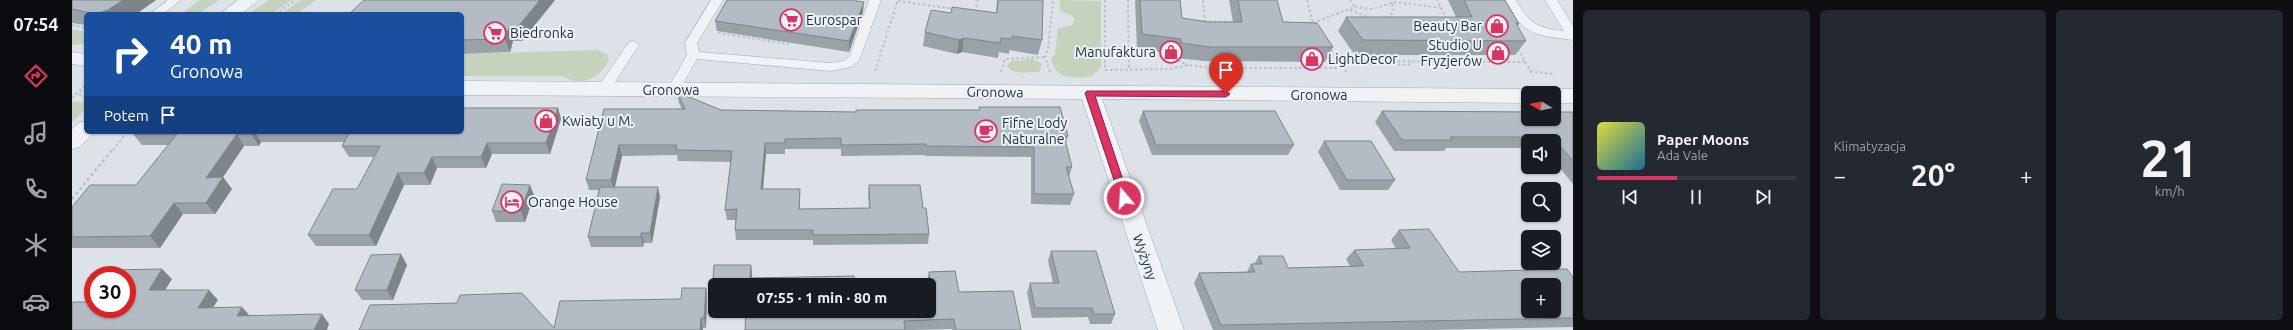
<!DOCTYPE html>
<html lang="pl">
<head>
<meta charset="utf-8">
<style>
	:root { --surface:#171b24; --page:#242831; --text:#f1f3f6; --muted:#9ea1a6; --line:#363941; --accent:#da3462 }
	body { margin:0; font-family:Ubuntu,sans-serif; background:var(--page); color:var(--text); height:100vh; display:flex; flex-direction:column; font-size:15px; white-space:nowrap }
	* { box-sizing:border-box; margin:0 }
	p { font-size:13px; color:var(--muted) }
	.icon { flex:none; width:22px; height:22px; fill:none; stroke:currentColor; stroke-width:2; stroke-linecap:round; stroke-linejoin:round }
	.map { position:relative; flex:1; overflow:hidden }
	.side { display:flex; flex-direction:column; gap:10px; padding:10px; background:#0d0f14; width:720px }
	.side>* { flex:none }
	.top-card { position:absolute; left:12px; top:12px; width:380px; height:122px; border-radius:6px; box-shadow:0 1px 3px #0004; background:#1a4fa0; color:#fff; overflow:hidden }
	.needle { width:26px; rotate:280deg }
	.controls { position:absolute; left:1449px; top:86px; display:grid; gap:8px }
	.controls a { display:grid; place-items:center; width:40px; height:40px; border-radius:6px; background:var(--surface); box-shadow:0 1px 3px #0004; font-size:20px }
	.speed { position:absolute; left:12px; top:266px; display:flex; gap:8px; font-size:20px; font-weight:700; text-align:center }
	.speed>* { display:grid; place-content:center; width:52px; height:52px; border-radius:50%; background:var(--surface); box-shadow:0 1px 3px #0004; line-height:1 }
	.speed .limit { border:6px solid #d22; background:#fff; color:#111 }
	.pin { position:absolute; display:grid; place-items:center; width:34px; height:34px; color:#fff; margin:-41px -17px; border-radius:50% 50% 50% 0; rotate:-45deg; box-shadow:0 0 4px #0007 }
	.pin .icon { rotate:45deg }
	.me { position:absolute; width:44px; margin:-22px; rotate:342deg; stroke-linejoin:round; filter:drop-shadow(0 0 3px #0008) }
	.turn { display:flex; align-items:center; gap:14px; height:84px; padding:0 20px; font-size:18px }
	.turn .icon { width:52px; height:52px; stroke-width:2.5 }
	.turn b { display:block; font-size:28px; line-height:34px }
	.then { display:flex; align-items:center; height:38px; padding:0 20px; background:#0003; gap:8px; font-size:15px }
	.big { font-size:30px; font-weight:700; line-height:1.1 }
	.side .card { flex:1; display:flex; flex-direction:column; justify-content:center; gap:6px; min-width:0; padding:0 14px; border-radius:6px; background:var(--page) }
	.side .dial { align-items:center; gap:0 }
	.dial b { font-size:52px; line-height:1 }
	.song { display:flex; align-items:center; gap:12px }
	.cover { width:48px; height:48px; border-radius:6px; background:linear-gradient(135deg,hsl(60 70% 55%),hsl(200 70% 35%)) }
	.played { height:4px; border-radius:2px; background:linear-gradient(90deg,var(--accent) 40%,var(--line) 40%) }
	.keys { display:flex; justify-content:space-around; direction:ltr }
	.heat { display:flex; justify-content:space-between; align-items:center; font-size:22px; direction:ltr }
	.side .tiles { flex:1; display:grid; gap:10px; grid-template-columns:repeat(3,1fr) }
	.trip { position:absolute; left:636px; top:278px; width:228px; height:40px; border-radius:6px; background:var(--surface); box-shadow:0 1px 3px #0004; font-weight:700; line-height:40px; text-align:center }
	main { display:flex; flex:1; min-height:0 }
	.tabs { display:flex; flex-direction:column; width:72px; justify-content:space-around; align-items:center; background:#090b0e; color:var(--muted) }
	.tabs .icon { width:28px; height:28px }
	.tabs .selected { color:var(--accent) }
	.tabs b { font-size:18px; color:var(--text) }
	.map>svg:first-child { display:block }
	.green { fill:#c5d3bc }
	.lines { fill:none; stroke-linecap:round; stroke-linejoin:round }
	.service-casing { stroke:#a1aab2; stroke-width:1 }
	.minor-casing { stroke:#a1aab2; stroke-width:1 }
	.tertiary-casing { stroke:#a1aab2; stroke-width:1 }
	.path-far1 { stroke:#bac0c7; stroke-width:2; stroke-dasharray:2.5 2.5; stroke-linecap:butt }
	.path { stroke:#bac0c7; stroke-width:2.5; stroke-dasharray:3 3; stroke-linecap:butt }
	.service { fill:#eff2f6; fill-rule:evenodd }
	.minor { fill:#eff2f6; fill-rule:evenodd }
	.tertiary { fill:#eff2f6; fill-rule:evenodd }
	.wall { fill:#9aa2a9 }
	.shaded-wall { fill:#7d848a }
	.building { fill:#b3bcc5; stroke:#7d848a; fill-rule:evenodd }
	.route { fill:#da3462; stroke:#8e2240 }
	.labels { text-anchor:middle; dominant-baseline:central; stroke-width:4; stroke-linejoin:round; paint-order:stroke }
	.poi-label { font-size:14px; fill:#253240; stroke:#ecf1f5; text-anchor:start }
	.street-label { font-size:14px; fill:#253240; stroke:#ecf1f5 }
</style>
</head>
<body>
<main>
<nav class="tabs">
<b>07:54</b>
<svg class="icon selected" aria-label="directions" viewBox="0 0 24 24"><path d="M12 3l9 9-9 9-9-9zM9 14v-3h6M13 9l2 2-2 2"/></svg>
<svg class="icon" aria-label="music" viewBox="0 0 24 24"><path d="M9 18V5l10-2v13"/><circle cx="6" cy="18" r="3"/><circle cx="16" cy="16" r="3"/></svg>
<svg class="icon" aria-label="phone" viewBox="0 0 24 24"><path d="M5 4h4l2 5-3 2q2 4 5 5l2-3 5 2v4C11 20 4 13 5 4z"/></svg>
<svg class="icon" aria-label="climate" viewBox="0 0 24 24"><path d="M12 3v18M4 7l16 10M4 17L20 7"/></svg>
<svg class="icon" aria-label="car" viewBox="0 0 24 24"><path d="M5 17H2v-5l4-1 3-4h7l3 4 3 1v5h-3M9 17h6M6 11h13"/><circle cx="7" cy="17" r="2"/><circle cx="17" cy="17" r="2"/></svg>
</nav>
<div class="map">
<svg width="1501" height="330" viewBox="0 0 1501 330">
	<rect width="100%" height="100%" fill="#dce2e8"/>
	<!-- green -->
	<g class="green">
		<polygon points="128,0 147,0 126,14 109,14"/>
		<polygon points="197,0 220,0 199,14 176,14"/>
		<polygon points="229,0 244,0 225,14 209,14"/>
		<path d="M988,0l41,1v66l-9,9c-18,3 -37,4 -41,-18l4,-4 3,-26 13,-2 4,-7 -3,-3 -12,-5z"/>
		<polygon points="0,29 14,32 14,44 0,45"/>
		<path d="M525,50l10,4 2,6c-9,18 -28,28 -46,16h-101v-22z"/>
		<path d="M961,59l9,5 -3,8c-10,0 -28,4 -32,-7l5,-4z"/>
		<polygon points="0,101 14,103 14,109 0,122"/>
	</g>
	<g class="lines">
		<!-- service casing -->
		<g class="service-casing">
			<g id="service">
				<polygon points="96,0 109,0 91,14 78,14"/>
				<polygon points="639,0 651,0 625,43 627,52 758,63 771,61 778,56 797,0 809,0 787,61 779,67 758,71 625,59 606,93 596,93 595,90 615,55 613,43"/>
				<path d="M1432,0h12c14,24 21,28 48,31l-19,-31h12l16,26v14c-39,-5 -48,-4 -69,-40z"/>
				<polygon points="561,41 567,45 536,93 526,93 525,90 526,87 557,42"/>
			</g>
		</g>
		<!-- minor casing -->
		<g class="minor-casing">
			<g id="minor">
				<polygon points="0,52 14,54 14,66 0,64"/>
				<polygon points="390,81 1456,89 1464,93 1456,93 1456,103 1030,99 1112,330 1086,330 1010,99 390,95"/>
				<polygon points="1482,89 1501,89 1501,103 1482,103 1482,93 1474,93"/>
			</g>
		</g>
		<!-- tertiary casing -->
		<g class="tertiary-casing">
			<g id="tertiary">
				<polygon points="166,0 187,0 169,14 148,14"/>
				<polygon points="14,121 14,132 22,132 8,147 0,149 0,129 7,123"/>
			</g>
		</g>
		<!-- path-far1 -->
		<g class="path-far1">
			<polyline points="1033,0 1033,70 1099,69 1116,65 1142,68 1271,68 1285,61 1453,62"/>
			<polyline points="1056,0 1057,70"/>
			<polyline points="1131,0 1133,21 1163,22"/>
			<polyline points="1235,0 1241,23"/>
			<polyline points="1278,0 1283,7"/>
			<polyline points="826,1 883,9"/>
			<polyline points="1369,8 1375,19"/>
			<polyline points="1278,10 1296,17"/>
			<polyline points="903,12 906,0"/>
			<polyline points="203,14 224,0"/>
			<polyline points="1315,18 1322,11 1320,2"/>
			<polyline points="1216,23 1241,23 1283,7 1300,9 1323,2 1369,8 1365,0"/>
			<polyline points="0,25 14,28"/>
			<polyline points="646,33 717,44"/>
			<polyline points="1259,49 1275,73"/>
			<polyline points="1446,49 1461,76"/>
			<polyline points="1057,51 1097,57 1116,65"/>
			<polyline points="1281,63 1335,65 1341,63"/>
			<polyline points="803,71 826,0"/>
			<polyline points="1458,71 1481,74"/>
			<polyline points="929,72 933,59 973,57"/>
			<polyline points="978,72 973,57 976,49 981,0"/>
			<polyline points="13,78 14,88"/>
			<polyline points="13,86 4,94 14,96"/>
			<polyline points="0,98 4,94"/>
			<polyline points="41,150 55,132"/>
		</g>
		<!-- path -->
		<polyline class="path" points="0,199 41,149"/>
		<!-- service -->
		<use href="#service" class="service"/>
		<!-- minor -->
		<use href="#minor" class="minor"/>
		<!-- tertiary -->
		<use href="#tertiary" class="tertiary"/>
	</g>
	<!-- wall -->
	<g class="wall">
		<polygon points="0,0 84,0 64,14 14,14 14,25 0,23"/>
		<polygon points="292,0 483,0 450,41 441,41 438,52 390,54 390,14"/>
		<polygon points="925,0 971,0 970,40 966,55 937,50 937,54 927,52 926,58 890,52 885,54 851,46 853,32 879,13 924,13"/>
		<polygon points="1063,0 1108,0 1110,18 1136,22 1161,22 1157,0 1205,0 1211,22 1261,47 1253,62 1132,61 1104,58 1104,54 1065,49"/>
		<polygon points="1376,0 1433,0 1447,24 1445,26 1454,41 1443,55 1283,55 1266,31 1274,17 1384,17"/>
		<polygon points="787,2 791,12 777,52 645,31 643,21"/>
		<polygon points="605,92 649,110 784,112 907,110 907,107 996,136 994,143 1000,167 997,177 1002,194 998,205 959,204 959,157 853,156 852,155 769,156 769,149 713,149 713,154 694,154 691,189 728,189 728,209 797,208 796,196 797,185 851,208 857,234 856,244 741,245 741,240 664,240 663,230 664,220 655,220 653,210 659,162 606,161 605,155 550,156 543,187 588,197 580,243 572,243 571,247 519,247 516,237 527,190 517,190 514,180 532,109 610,109 607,103"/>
		<polygon points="486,108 489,119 478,154 420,154 414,168 365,168 358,185 332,185 304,246 244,246 236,235 285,189 302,157 277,157 270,146 272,142 189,142 187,146 172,146 151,177 160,189 143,214 111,214 88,248 0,248 0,207 64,185 96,145 70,145 61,134 62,132 390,132"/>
		<polygon points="1071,111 1222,145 1216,155 1080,155 1067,121"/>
		<polygon points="1310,111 1501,112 1501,184 1482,161 1482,141 1456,141 1456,148 1374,148 1372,151 1322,151 1303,122"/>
		<polygon points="1252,141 1323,180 1316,190 1268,190 1246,152"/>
		<polygon points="462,195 453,222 424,222 420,211"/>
		<polygon points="1327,230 1387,272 1501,277 1501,327 1356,330 1141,330 1122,283 1127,273 1175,272 1179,264 1182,264 1187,256 1216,268 1278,266 1274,259 1282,250 1324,249 1319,240"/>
		<polygon points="979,251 1043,314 1039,324 1018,324 1016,317 960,318 955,293 958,283 981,283 976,261"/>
		<polygon points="335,265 321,300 290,300 283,290"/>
		<polygon points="642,265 679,265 680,278 782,276 782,285 643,285 643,311 857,311 857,285 852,285 855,285 855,281 857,272 883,271 887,292 941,291 949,330 880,330 880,329 839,330 673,330 674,314 641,315 639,305"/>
		<polygon points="634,288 635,298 634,328 631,328 631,330 287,330 385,303 482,328 609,299"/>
	</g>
	<!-- shaded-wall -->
	<g class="shaded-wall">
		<polygon points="51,0 84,0 64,14 23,14"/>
		<polygon points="468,0 483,0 450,41 445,28"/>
		<polygon points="792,2 791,12 777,52 777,41"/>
		<polygon points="437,28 441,41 438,52 433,39"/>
		<polygon points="892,38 890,52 885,54 887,40"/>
		<polygon points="486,108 489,119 478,154 474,143"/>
		<polygon points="181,132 183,132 189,142 187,146 179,134"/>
		<polygon points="165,134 172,146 143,189 134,178"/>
		<polygon points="415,143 420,154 414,168 409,157"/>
		<polygon points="693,143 694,154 690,199 689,189"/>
		<polygon points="547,145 550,156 542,190 539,180"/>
		<polygon points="360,157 365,168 358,185 352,173"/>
		<polygon points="326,173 332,185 304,246 297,235"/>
		<polygon points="151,177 160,189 143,214 134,203"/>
		<polygon points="458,185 462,195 453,222 449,211"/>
		<polygon points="586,187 588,197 580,243 578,233"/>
		<polygon points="102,203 111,214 88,248 78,236"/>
		<polygon points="569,233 572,243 571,247 569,237"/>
		<polygon points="329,254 335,265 321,300 315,290"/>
		<polygon points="679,265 680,275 679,285 678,278"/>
		<polygon points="90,269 100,279 87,300 77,290"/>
		<polygon points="634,288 635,298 634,328 632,318"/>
		<polygon points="137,290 146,300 135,317 126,308"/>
		<polygon points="170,307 179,317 165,316"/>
		<polygon points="250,314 257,324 255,330 242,330"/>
		<polygon points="629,318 631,328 631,330 628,330"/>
	</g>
	<!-- building -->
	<g class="building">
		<polygon points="0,0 51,0 36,10 23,14 0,9"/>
		<polygon points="292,0 468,0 445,28 437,28 433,39 390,40 390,14 277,14"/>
		<polygon points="655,0 784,0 784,1 792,2 777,41 643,21"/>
		<polygon points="926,0 971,0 970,40 940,36 940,39 929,38 928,43 892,38 887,40 853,32 859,10 879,13 880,7 925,13"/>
		<polygon points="1068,0 1108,0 1110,18 1136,22 1170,22 1166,0 1205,0 1211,22 1245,23 1261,47 1138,47 1109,43 1109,39 1070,34"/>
		<polygon points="1392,0 1433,0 1447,24 1444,23 1454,41 1291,40 1274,17 1400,17"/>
		<polygon points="605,92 649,110 784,112 784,110 908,110 907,107 988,107 996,136 992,136 1000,167 994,167 1002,194 962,194 962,147 854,146 854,144 769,145 769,138 713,139 713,143 693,143 689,189 728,189 727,209 798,208 797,185 848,185 851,208 854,208 857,234 741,235 741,230 663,230 665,209 653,210 660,151 604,150 605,145 547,145 539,180 514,180 532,109 613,109"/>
		<polygon points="390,108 486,108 474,143 415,143 409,157 360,157 352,173 326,173 297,235 236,235 261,189 285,189 308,146 270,146 278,132 390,132"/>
		<polygon points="1071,111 1203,111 1222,145 1084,145"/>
		<polygon points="1310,111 1456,112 1456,119 1482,119 1482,112 1501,112 1501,161 1480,137 1378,137 1380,140 1330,140"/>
		<polygon points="62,132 181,132 179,134 165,134 134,178 151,177 134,203 102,203 78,236 0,237 0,207 18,185 64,185 105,134 61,134"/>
		<polygon points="1252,141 1299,141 1323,180 1275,180"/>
		<polygon points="430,184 458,185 449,211 420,211"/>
		<polygon points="528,187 586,187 578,233 569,233 569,237 516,237"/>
		<path d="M1357,229l30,43 108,-3 6,8v41l-352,7 -22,-52 56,-1 -4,-8h11l-3,-8h24l5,12 76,-2 -10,-16 56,-2 -11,-18zM1456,285h26v26h-26z"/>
		<polygon points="979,251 1024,251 1043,314 1022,314 1020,308 963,308 958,283 987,283"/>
		<polygon points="329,254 315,290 283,290 299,255"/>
		<polygon points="642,265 679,265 678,278 782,276 782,285 643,285 643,305 639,305"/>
		<polygon points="90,269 77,290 137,290 126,308 170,307 165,316 250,314 242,330 0,330 0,302 13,302 21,291 21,309 55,309 55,275 33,275 36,270"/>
		<polygon points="883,271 887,292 941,291 949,330 884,330 882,319 832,321 833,330 673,330 674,311 857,311 857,285 853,285 858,285 857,272"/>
		<polygon points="610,288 634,288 632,318 629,318 628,330 287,330 298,305 385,303 388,295 450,293 482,328 488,301 609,299"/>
	</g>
	<!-- route -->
	<polygon class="route" points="1015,91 1154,91 1158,94 1154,97 1023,96 1057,198 1052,202 1048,198 1013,93"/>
	<!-- icons -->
	<defs>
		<g id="supermarket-ring" transform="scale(1.15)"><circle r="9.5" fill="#ecf1f5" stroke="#da3462" stroke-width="1.5"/><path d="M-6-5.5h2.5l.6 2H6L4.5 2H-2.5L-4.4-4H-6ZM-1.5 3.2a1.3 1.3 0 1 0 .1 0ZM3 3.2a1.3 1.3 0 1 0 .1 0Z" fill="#da3462"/></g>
		<g id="shop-ring" transform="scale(1.15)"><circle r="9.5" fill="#ecf1f5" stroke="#da3462" stroke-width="1.5"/><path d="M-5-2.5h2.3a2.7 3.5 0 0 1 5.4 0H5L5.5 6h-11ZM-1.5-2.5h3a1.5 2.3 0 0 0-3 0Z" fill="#da3462"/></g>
		<g id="cafe-ring" transform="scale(1.15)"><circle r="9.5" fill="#ecf1f5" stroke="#da3462" stroke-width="1.5"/><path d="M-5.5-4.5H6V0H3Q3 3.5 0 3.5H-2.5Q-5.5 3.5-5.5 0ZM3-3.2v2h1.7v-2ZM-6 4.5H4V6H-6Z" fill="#da3462"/></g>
		<g id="hotel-ring" transform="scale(1.15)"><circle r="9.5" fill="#ecf1f5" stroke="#da3462" stroke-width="1.5"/><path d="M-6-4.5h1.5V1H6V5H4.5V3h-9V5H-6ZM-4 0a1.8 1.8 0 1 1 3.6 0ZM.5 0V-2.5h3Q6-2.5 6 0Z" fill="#da3462"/></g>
	</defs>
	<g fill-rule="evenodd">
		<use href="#supermarket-ring" x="719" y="20"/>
		<use href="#shop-ring" x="1425" y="26"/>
		<use href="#supermarket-ring" x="423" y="33"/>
		<use href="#shop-ring" x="1099" y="52"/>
		<use href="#shop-ring" x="1426" y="53"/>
		<use href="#shop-ring" x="1240" y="59"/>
		<use href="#shop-ring" x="474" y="121"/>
		<use href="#cafe-ring" x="914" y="131"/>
		<use href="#hotel-ring" x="440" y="202"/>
	</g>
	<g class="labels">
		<!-- poi labels -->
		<g class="poi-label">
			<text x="734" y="20">Eurospar</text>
			<text x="1410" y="26" text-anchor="end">Beauty Bar</text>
			<text x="438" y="33">Biedronka</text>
			<text x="1410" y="45" text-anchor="end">Studio U<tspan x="1410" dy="16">Fryzjerów</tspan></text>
			<text x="1084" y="52" text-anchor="end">Manufaktura</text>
			<text x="1256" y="59">LightDecor</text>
			<text x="490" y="121">Kwiaty u M.</text>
			<text x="930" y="123">Fifne Lody<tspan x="930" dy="16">Naturalne</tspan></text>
			<text x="456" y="202">Orange House</text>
		</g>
		<!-- street labels -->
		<g class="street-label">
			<text x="599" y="90">Gronowa</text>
			<text transform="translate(923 92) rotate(1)">Gronowa</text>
			<text x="1247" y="95">Gronowa</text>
			<text transform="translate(1073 257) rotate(71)">Wyżyny</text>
		</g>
	</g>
</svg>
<div class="controls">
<a><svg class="needle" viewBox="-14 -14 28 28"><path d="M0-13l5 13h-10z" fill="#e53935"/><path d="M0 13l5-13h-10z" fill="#9ea1a6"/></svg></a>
<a><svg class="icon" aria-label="sound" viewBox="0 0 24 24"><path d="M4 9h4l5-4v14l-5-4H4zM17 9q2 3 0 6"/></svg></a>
<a><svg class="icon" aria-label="search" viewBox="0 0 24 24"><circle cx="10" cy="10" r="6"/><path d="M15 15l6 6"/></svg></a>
<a><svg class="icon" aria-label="layers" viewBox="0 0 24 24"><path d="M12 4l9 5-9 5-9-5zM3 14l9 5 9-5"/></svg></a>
<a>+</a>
</div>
<div class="speed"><div class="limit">30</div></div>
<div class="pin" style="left:1154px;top:94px;background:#d93025"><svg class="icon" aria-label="arrive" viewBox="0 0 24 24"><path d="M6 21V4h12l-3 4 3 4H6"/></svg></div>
<svg class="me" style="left:1052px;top:198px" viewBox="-20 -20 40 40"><circle r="17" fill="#da3462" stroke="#fff" stroke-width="3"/><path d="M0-11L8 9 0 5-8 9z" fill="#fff"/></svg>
<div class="trip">07:55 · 1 min · 80 m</div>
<div class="top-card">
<div class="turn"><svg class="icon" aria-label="right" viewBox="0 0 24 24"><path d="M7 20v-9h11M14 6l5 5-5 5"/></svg><div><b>40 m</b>Gronowa</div></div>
<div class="then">Potem<svg class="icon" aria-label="arrive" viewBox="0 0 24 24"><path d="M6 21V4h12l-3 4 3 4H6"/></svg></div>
</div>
</div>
<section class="side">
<div class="tiles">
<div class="card">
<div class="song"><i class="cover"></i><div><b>Paper Moons</b><p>Ada Vale</p></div></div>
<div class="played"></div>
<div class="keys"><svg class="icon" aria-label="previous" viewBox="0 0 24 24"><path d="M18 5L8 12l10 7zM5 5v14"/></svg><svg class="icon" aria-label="pause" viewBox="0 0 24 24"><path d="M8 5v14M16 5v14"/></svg><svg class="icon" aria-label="next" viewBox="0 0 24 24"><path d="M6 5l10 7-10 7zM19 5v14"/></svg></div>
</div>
<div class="card"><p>Klimatyzacja</p>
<div class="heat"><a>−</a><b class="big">20°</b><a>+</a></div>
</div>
<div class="card dial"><b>21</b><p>km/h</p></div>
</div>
</section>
</main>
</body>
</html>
